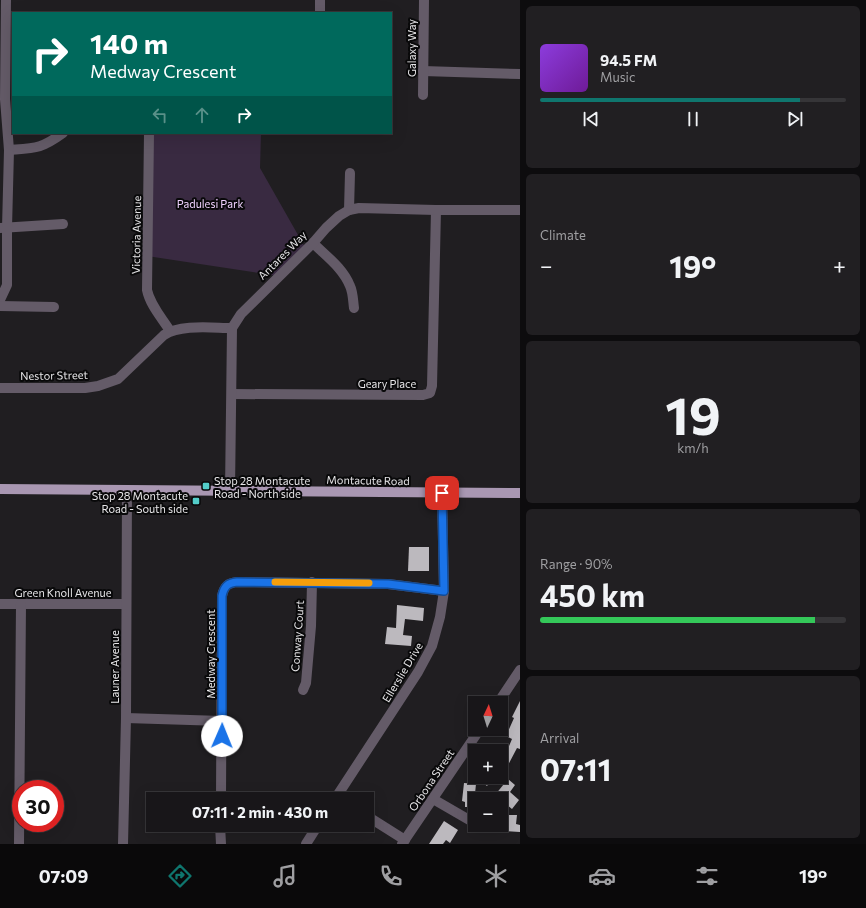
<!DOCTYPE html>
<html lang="en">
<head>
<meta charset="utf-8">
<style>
	:root { --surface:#181619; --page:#211f22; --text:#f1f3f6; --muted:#9f9fa2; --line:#363538; --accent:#0f766e }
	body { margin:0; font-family:Commissioner,sans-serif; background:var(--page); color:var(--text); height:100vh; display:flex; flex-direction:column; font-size:15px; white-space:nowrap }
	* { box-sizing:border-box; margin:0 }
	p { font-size:13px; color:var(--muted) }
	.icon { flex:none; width:22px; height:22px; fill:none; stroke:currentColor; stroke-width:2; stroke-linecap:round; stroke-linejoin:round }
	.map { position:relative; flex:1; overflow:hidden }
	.drawer { display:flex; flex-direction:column; gap:6px; padding:6px; background:#0d0c0e; width:346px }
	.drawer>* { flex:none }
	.guide { position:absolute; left:12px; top:12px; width:380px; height:122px; border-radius:0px; box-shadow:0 4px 16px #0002,0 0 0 1px var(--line); background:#00695c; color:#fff; overflow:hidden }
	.needle { width:26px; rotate:4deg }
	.tools { position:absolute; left:468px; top:696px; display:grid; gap:8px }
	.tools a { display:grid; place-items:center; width:40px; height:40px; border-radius:0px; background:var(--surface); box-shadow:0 4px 16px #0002,0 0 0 1px var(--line); font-size:20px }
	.speed { position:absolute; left:12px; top:780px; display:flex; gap:8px; font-size:20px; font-weight:700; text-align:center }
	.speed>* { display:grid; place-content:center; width:52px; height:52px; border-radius:50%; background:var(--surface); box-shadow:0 4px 16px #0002,0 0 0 1px var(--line); line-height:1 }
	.speed .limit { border:6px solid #d22; background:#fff; color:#111 }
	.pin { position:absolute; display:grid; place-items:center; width:34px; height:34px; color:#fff; margin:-17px; border-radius:8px; box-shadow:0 2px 6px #0006 }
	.me { position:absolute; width:44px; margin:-22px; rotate:1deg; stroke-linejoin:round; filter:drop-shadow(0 0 3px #0008) }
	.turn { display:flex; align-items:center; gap:14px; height:84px; padding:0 12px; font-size:18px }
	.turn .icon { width:52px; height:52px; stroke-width:2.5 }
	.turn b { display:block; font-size:28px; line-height:34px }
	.lanes { display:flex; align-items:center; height:38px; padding:0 12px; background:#0003; justify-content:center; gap:20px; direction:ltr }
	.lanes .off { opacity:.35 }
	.big { font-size:30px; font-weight:700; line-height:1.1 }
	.drawer .card { flex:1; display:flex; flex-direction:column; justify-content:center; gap:6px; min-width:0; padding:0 14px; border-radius:6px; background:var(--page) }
	.drawer .dial { align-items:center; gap:0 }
	.dial b { font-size:52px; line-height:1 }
	.song { display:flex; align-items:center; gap:12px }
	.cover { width:48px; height:48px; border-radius:6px; background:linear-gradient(135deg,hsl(270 70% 55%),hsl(280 70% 35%)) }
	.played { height:4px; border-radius:2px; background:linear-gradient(90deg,var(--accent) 85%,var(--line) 85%) }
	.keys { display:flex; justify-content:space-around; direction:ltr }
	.heat { display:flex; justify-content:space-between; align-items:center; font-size:22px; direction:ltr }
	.charge { height:6px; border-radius:3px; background:linear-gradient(90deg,#34c759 90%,var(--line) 0) }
	.trip { position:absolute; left:146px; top:792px; width:228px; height:40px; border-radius:0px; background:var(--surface); box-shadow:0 4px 16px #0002,0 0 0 1px var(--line); font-weight:700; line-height:40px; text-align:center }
	.tabs { display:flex; height:64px; justify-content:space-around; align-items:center; background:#0a090a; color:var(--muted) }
	.tabs .icon { width:28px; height:28px }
	.tabs .selected { color:var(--accent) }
	.tabs b { font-size:18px; color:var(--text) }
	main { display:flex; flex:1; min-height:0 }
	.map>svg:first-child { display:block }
	.green { fill:#392a41 }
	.building { fill:#bcb9be }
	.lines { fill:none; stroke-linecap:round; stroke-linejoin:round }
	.minor { stroke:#645b68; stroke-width:10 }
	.major { stroke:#a997b2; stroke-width:10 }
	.route-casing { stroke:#114b97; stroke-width:10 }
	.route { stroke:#1a73e8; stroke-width:7 }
	.slow { stroke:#f59e0b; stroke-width:7 }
	.poi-dot { fill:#53cdc9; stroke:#09090a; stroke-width:1.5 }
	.labels { text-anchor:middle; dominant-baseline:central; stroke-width:4; stroke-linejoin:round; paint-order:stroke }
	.street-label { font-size:11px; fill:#e7e6e8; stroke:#09090a }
	.park-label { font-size:11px; fill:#f1d3ff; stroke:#09090a }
	.poi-label { font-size:11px; fill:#e7e6e8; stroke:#09090a; text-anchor:start }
</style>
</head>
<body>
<main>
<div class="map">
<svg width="520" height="844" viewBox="0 0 520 844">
	<rect width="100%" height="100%" fill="#201e21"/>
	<!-- green -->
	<polygon class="green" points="149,133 261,133 260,168 306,249 279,276 147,256"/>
	<!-- building -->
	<g class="building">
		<polygon points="409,547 429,547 429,571 408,571"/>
		<polygon points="397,605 424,608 423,621 405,619 403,635 412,636 411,646 385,644 387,627 396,628"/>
		<polygon points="520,701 520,749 517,748 506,769 501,767 501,747 507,751 512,739 506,736 514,718 512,717"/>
		<polygon points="475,777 494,777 487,786"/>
		<polygon points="508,779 515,785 510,792 519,800 512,809 495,795"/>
		<polygon points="464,783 476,784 474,803 471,807 465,807 465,802 462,801"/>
		<polygon points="507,815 517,815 516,824 520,825 520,832 506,831"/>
		<polygon points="444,821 458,830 450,843 446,840 443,844 429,844"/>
	</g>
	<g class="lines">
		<!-- minor -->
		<g class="minor">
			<polyline points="320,13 320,0"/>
			<polyline points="423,71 520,74"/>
			<polyline points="423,95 424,0"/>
			<path d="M149,133l-2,157c3,15 15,28 23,41"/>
			<path d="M9,150c26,-2 32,-1 54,-17"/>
			<polyline points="349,210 350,173"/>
			<polyline points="0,228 63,224"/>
			<path d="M313,243c13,13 30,25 37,43 3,6 3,15 4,22"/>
			<polyline points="0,300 7,285 7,228 9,150 5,99 6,0"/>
			<polyline points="0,306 54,307"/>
			<path d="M0,388h85l13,-2 20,-7 46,-44c17,-11 48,-7 68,-7"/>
			<polyline points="232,394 423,395 430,393 432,386 436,210"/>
			<polyline points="230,491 232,328 241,314 313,243 326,228 339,216 349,210 359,208 436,210 520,210"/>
			<polyline points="0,604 126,604"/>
			<polyline points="303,690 306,683 311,626 312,582"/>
			<polyline points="498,703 520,670"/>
			<polyline points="126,718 222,721"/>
			<path d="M221,799l1,-203c2,-10 6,-13 15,-14l151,2 56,7"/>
			<polyline points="335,799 418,672 432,646 440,617 444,591 442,493"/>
			<polyline points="433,799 471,821"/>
			<polyline points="367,816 405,840"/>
			<polyline points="220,825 221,844"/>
			<polyline points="19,844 21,604"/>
			<polyline points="123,844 126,718 127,491"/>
			<polyline points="306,844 318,825"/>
			<polyline points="402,844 480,729"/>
		</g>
		<!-- major -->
		<polyline class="major" points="0,489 520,493"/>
	</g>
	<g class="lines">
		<!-- route casing -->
		<g class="route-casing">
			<path id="route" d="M222,736v-140c2,-10 6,-13 15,-14l151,2 56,7 -2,-98"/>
		</g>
		<!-- route -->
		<use href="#route" class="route"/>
		<!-- slow -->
		<polyline class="slow" points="275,582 369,583"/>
	</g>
	<!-- markers -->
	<g class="poi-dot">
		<rect x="202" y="482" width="8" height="8" rx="2"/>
		<rect x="192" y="497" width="8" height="8" rx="2"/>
	</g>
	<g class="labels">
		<!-- street labels -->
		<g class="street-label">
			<text transform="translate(411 48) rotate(-90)">Galaxy Way</text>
			<text transform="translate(136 235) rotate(-89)">Victoria Avenue</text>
			<text transform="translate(282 255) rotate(-45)">Antares Way</text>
			<text transform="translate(54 375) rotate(-1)">Nestor Street</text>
			<text x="387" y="383">Geary Place</text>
			<text transform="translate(368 480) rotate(1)">Montacute Road</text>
			<text x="63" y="592">Green Knoll Avenue</text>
			<text transform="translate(297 636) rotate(-86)">Conway Court</text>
			<text transform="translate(210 654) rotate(-90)">Medway Crescent</text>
			<text transform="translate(114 667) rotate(-90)">Launer Avenue</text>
			<text transform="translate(402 672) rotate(-59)">Ellerslie Drive</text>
			<text transform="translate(431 780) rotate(-56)">Orbona Street</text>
		</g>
		<!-- park labels -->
		<g class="park-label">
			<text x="210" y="203">Padulesi Park</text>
		</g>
		<!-- poi labels -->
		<g class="poi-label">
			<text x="214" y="480">Stop 28 Montacute<tspan x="214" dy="13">Road - North side</tspan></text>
			<text x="188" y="495" text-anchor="end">Stop 28 Montacute<tspan x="188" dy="13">Road - South side</tspan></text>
		</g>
	</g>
</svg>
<div class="tools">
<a><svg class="needle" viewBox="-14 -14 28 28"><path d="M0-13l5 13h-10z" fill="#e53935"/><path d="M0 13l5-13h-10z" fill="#9f9fa2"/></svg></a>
<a>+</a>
<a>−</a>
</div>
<div class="speed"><div class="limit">30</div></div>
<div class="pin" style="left:442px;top:493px;background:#d93025"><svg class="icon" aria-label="arrive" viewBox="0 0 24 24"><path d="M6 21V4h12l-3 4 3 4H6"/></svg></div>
<svg class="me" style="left:222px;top:736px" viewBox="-20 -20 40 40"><circle r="19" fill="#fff"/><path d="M0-13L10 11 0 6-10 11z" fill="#1a73e8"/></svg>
<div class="trip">07:11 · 2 min · 430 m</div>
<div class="guide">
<div class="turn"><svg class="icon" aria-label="right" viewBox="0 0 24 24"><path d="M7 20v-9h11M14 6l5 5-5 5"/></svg><div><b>140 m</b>Medway Crescent</div></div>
<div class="lanes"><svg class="icon off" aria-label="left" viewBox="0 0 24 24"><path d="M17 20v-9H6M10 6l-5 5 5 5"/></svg><svg class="icon off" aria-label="ahead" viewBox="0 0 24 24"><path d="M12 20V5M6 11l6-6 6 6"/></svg><svg class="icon" aria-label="right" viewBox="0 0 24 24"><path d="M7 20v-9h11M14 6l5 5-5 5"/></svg></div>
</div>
</div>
<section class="drawer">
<div class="card">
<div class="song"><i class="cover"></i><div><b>94.5 FM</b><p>Music</p></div></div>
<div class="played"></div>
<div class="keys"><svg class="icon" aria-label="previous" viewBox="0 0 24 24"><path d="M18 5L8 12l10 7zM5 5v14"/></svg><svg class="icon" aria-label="pause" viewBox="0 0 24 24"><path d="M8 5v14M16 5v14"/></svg><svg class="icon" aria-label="next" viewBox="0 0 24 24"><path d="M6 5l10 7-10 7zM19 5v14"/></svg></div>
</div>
<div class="card"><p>Climate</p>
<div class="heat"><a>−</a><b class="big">19°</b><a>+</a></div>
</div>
<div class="card dial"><b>19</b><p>km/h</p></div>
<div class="card"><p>Range · 90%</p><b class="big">450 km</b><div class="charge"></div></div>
<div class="card"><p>Arrival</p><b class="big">07:11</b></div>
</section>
</main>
<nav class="tabs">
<b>07:09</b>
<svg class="icon selected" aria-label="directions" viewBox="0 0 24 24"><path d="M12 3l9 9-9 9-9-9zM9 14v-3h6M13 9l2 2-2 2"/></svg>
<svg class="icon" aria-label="music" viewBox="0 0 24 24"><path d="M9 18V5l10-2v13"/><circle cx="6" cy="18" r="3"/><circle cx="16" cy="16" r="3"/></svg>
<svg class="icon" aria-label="phone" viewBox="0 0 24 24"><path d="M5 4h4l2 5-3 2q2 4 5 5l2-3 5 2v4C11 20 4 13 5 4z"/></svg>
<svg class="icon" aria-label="climate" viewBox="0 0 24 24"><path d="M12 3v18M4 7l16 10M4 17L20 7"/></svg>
<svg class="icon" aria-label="car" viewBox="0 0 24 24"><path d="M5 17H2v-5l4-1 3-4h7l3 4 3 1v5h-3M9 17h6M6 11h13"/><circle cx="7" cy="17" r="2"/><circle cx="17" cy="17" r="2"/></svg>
<svg class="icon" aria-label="filters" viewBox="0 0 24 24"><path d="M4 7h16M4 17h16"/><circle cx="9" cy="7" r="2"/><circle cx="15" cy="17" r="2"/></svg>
<b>19°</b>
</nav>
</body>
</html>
